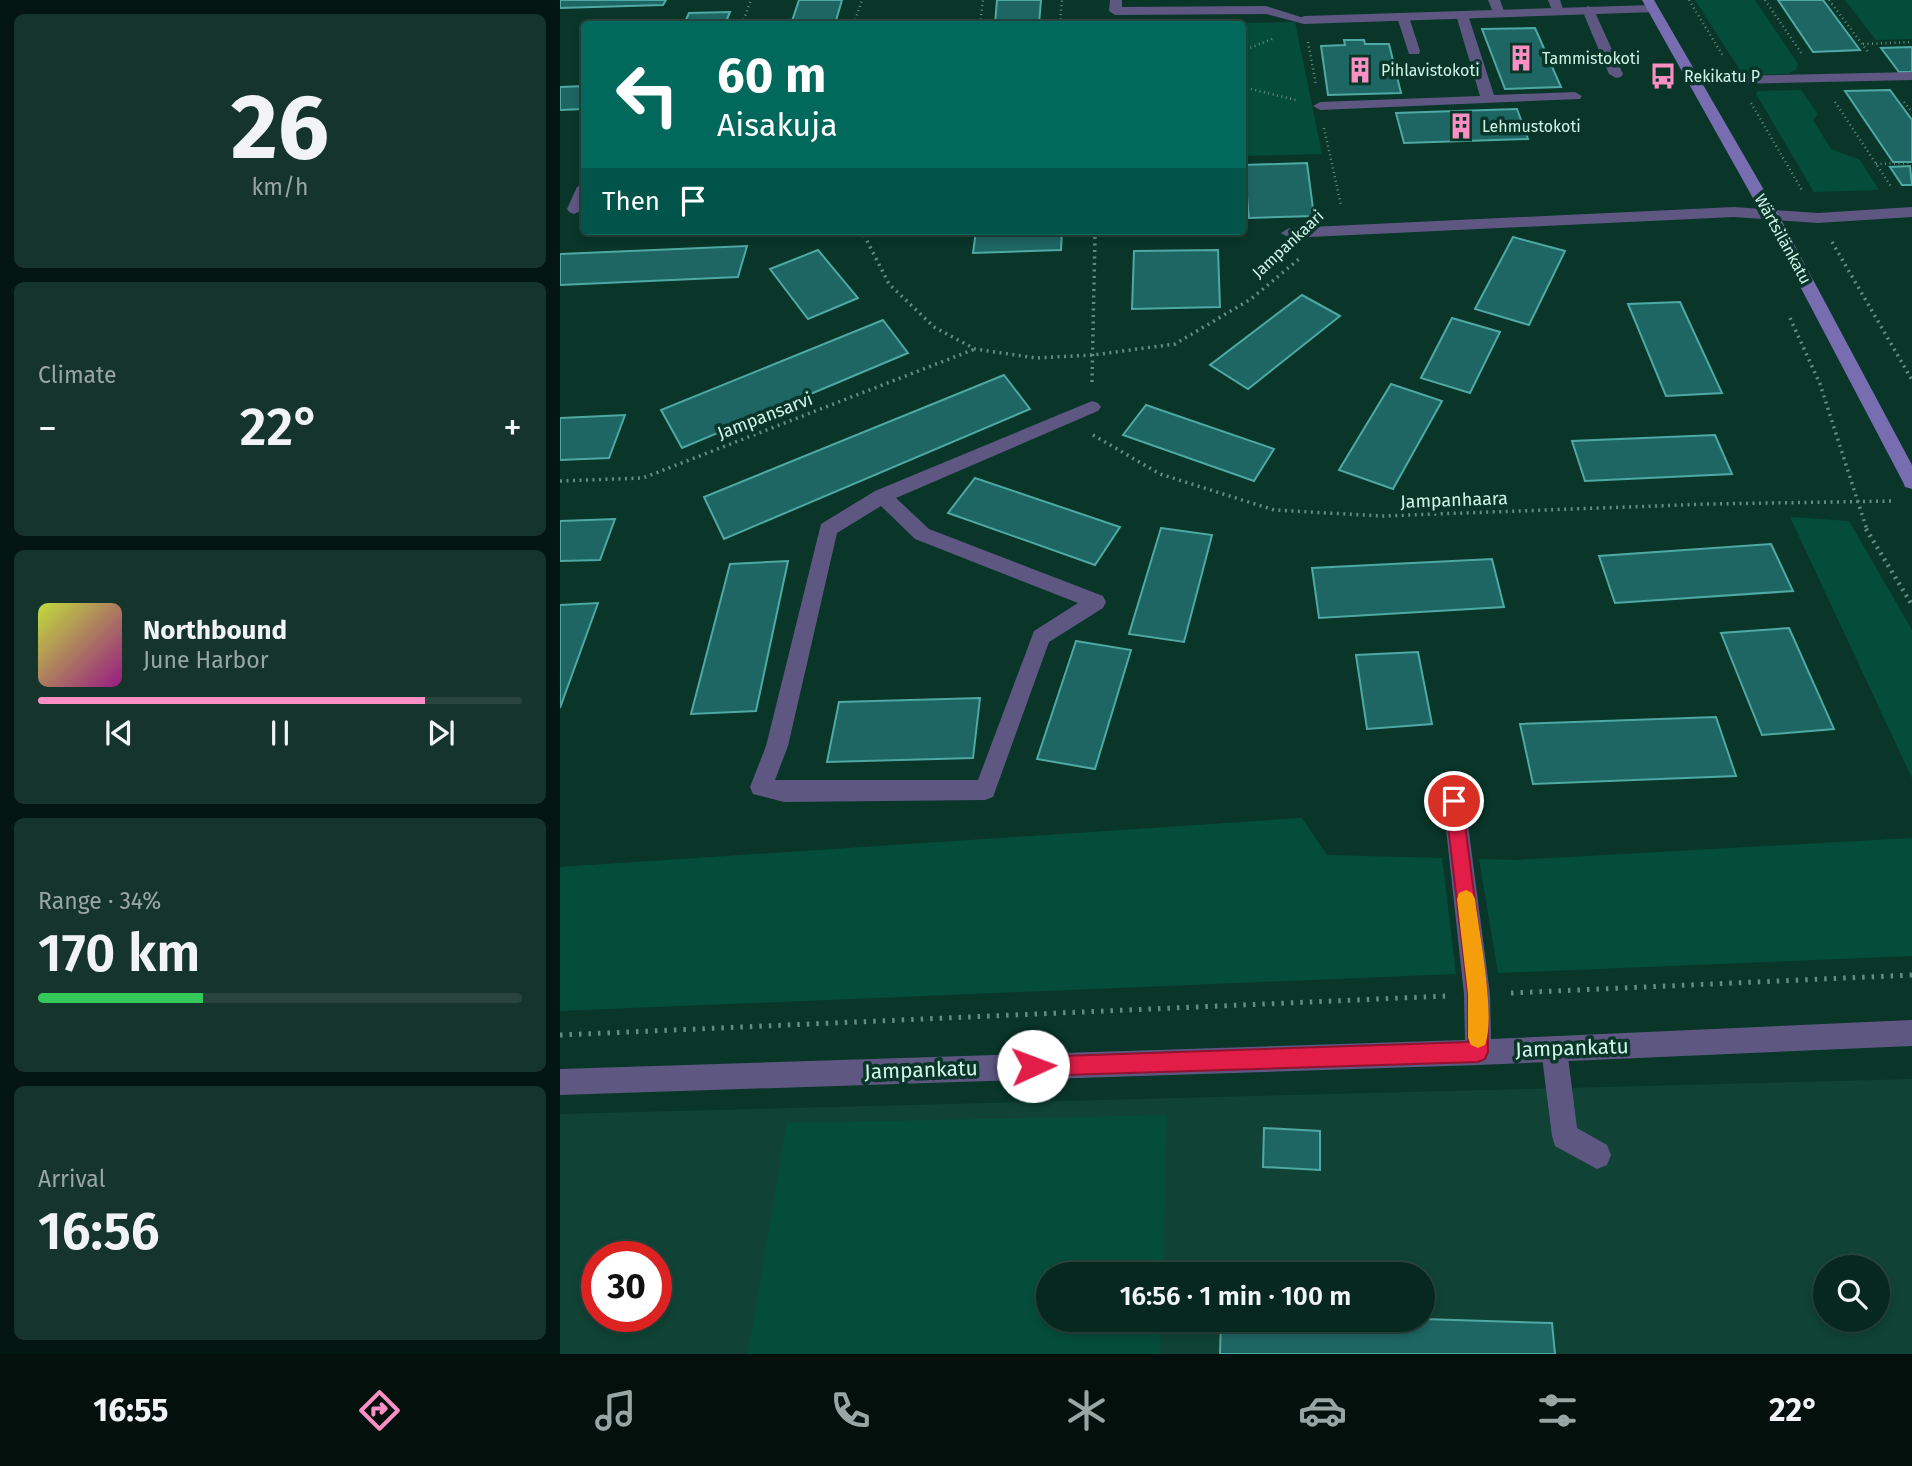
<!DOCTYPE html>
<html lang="en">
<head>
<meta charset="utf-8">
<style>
	:root { --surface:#07281f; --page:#15342c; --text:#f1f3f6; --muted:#98a6a4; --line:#28443d; --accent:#fb8fc4 }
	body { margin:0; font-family:"Fira Sans",sans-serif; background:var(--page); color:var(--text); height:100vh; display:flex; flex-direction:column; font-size:26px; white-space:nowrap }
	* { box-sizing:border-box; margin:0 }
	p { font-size:23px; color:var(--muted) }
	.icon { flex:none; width:38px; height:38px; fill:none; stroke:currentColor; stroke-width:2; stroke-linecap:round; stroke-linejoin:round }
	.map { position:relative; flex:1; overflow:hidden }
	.sheet { display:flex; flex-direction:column; gap:14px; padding:14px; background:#041611; width:560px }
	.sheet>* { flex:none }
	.guide { position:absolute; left:21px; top:21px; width:665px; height:214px; border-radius:7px; box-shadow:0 4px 10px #0003,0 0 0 2px var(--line); background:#00695c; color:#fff; overflow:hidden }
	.buttons { position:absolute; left:1253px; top:1255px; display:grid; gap:14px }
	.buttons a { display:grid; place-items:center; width:77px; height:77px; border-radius:50%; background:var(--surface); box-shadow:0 4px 10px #0003,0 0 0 2px var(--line); font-size:35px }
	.speed { position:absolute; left:21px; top:1241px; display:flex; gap:14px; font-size:35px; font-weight:700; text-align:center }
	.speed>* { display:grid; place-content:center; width:91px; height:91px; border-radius:50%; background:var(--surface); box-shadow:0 4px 10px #0003,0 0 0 2px var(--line); line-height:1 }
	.speed .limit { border:10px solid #d22; background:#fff; color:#111 }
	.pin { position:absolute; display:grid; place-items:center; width:60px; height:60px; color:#fff; margin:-30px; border:4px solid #fff; border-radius:50%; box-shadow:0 2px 7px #0007 }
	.me { position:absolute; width:77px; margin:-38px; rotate:88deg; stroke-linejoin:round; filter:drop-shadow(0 0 5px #0008) }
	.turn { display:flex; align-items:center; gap:24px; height:147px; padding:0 21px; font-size:32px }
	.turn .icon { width:91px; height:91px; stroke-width:2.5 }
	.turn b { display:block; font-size:49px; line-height:60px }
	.then { display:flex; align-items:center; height:66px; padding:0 21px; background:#0003; gap:14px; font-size:26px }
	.big { font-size:52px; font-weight:600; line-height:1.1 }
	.sheet .card { flex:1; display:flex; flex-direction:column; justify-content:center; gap:10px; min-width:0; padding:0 24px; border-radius:10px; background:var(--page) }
	.sheet .dial { align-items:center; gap:0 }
	.dial b { font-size:91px; line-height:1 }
	.song { display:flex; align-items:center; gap:21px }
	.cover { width:84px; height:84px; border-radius:10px; background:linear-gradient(135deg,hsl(70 70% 55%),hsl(310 70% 35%)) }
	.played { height:7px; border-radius:4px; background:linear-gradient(90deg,var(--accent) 80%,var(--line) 80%) }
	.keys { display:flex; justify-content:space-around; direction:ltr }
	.heat { display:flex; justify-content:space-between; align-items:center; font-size:38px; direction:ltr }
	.charge { height:10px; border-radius:5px; background:linear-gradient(90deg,#34c759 34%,var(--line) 0) }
	.trip { position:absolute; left:476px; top:1262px; width:399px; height:70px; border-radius:35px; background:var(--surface); box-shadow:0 4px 10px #0003,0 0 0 2px var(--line); font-weight:600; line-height:70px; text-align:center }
	.tab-bar { display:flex; height:112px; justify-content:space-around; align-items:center; background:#03100c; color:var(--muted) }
	.tab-bar .icon { width:49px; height:49px }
	.tab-bar .selected { color:var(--accent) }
	.tab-bar b { font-size:32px; color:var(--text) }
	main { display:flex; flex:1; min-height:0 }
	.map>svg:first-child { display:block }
	.built { fill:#104335; fill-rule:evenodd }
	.green { fill:#054d3b }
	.building { fill:#1e6663; stroke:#4ea9a4; stroke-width:2 }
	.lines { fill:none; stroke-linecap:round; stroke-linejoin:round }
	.path-far3 { stroke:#648d80; stroke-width:2.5; stroke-dasharray:1 3.5; stroke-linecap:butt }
	.path-far2 { stroke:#648d80; stroke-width:3.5; stroke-dasharray:2 4.5; stroke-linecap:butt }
	.path-far1 { stroke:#648d80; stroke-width:4.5; stroke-dasharray:2 5; stroke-linecap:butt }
	.path { stroke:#648d80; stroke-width:5; stroke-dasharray:2.5 7; stroke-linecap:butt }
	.lane { fill:#5e5782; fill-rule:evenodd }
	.street { fill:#5e5782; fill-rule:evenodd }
	.secondary { fill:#796db2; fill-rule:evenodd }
	.route { fill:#e11d48; stroke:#92132f; stroke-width:2 }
	.slow { fill:#f59e0b }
	.labels { text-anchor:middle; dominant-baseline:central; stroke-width:7; stroke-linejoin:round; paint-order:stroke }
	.far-poi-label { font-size:16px; fill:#d0f5e7; stroke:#093629; text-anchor:start }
	.far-street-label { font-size:16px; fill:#d0f5e7; stroke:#093629 }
	.street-label { font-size:18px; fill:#d0f5e7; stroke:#093629 }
	.near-street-label { font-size:21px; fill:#d0f5e7; stroke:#093629 }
</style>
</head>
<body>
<main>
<section class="sheet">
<div class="card dial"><b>26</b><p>km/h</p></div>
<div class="card"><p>Climate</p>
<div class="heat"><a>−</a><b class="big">22°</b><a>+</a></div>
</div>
<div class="card">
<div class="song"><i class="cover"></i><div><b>Northbound</b><p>June Harbor</p></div></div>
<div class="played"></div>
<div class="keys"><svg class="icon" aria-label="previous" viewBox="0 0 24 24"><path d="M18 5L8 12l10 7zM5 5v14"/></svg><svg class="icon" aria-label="pause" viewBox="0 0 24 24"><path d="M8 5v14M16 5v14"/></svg><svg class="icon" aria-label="next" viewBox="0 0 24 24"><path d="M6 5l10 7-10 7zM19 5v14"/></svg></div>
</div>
<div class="card"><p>Range · 34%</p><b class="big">170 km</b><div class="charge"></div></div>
<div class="card"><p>Arrival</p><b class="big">16:56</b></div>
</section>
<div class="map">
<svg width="1352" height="1354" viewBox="0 0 1352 1354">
	<rect width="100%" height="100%" fill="#093629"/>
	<!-- built -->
	<path class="built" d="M1352,1079v275h-1352v-240zM37,1256h59v60h-59zM1265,1267h53v53h-53zM488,1274h375v46h-375z"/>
	<!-- green -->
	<g class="green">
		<polygon points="1135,0 1195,0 1238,64 1236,70 1228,74 1183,75"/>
		<polygon points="1285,0 1352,0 1352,39 1316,40"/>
		<polygon points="735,22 762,154 683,156 682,24 642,24"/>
		<polygon points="1241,90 1258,114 1253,120 1271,149 1300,160 1319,190 1254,192 1196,94 1198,91"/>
		<polygon points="1230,517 1289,521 1352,630 1352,778"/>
		<polygon points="742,818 767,855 882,858 896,974 0,1011 0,867"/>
		<polygon points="1352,838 1352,956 938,973 919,859 956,860"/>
		<polygon points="607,1115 603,1274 488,1274 488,1320 601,1320 600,1354 188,1354 227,1123"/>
	</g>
	<!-- building -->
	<g class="building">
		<polygon points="0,0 106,0 103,5 0,8"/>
		<polygon points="239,0 282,0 275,24 231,24"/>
		<polygon points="437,0 481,0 479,24 435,24"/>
		<polygon points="1218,0 1263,0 1300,50 1253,52"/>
		<polygon points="170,12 165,24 124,24 129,13"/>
		<polygon points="975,28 1001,87 945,89 922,29"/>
		<polygon points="784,40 804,40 805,44 829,44 841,93 768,95 761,46 785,45"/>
		<polygon points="1352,47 1352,72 1339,72 1321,48"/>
		<polygon points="24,86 24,109 0,110 0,87"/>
		<polygon points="1330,90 1352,120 1352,162 1333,162 1285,91"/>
		<polygon points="957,109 968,139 844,143 836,113"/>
		<polygon points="747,163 754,216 689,218 684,165"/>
		<polygon points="1350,166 1352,185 1342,185 1330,167"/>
		<polygon points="416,231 502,231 501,250 413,253"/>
		<polygon points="953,237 1005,251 969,325 915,309"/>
		<polygon points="187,246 178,277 0,285 0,254"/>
		<polygon points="258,250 298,298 248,319 210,269"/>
		<polygon points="658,250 660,307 572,309 574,251"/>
		<polygon points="742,295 780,316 688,389 650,365"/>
		<polygon points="1120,302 1162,393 1106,396 1068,304"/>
		<polygon points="892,318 940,332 910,393 861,378"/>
		<polygon points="323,320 348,353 122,448 101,410"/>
		<polygon points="444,375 470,409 164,539 144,497"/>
		<polygon points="831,384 882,401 833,489 779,470"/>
		<polygon points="586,405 714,449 694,481 563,435"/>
		<polygon points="65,415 49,458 0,460 0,418"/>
		<polygon points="1155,435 1172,474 1025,481 1012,441"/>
		<polygon points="415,478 560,527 535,565 388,513"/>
		<polygon points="55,519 40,560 0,561 0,521"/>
		<polygon points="601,528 652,535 624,642 569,634"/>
		<polygon points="1211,544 1233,591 1055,603 1039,556"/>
		<polygon points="932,559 944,607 759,618 752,568"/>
		<polygon points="228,561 196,711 131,714 170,564"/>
		<polygon points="38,603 0,708 0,605"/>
		<polygon points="1229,628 1274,729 1202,735 1161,633"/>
		<polygon points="516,641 571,650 535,769 477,759"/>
		<polygon points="858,652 872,724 807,729 796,655"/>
		<polygon points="420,698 413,758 267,762 279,702"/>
		<polygon points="1156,717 1176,776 973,784 960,724"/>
		<polygon points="704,1128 760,1131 760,1170 703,1167"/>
		<polygon points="863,1319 992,1323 995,1354 660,1354 661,1320"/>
	</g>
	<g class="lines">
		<!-- path-far3 -->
		<g class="path-far3">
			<polyline points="1129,0 1163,56"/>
			<polyline points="1205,0 1242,54"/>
			<polyline points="1269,0 1308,52"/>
			<polyline points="182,24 191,0"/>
			<polyline points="294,24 302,0"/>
			<polyline points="420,24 423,0"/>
			<polyline points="500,24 502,0"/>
			<polyline points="748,42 756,85"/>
			<polyline points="1303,44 1352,42"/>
			<polyline points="682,51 715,38"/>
			<polyline points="682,87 736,100"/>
			<polyline points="1275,102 1332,188"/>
			<polyline points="1344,102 1352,112"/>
			<polyline points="1191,103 1243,192"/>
			<polyline points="764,128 781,205"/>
			<polyline points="1316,164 1352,163"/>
			<polyline points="302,231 305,236"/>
			<polyline points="535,236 535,231"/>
		</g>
		<!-- path-far2 -->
		<g class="path-far2">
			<polyline points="304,235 329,284 374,327 415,349 476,358 533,355 615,344 691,299 739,259"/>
			<polyline points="1272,242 1352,380"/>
			<polyline points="1230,318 1260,384 1307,530"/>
			<polyline points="532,382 535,235"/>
			<polyline points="533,435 600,474 714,510 822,516 1149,504 1334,501"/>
			<polyline points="0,481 83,478 415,349"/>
		</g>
		<!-- path-far1 -->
		<polyline class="path-far1" points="1306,529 1352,605"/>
		<!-- path -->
		<g class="path">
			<polyline points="951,993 1352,975"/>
			<polyline points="0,1035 886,996"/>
		</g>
		<!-- lane -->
		<g class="lane">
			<polygon points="550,0 562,0 562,7 706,6 750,20 744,24 706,14 555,15 549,11"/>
			<polygon points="928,0 940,0 945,14 943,17 935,17"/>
			<polygon points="988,0 1000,0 1004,12 1002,15 994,15"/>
			<polygon points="1028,6 1034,10 1063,74 1061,77 1056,78 1049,74 1022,10"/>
			<polygon points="902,11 908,15 934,95 1015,92 1022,96 1020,99 760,110 753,106 760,102 920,96 896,15"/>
			<polygon points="843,13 849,17 860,51 859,54 849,54 848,51 837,17"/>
			<polygon points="1352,72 1352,80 1133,85 1126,81 1133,77"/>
			<path d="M24,183c1,10 3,27 -10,31l-5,-2 -2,-3 10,-22z"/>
			<polygon points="1174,207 1258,213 1352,207 1352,217 1258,223 1174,217 729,238 721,233 729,228"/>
			<path d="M532,401l6,2 3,4 -3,4 -202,87 33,31 174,67 3,6 -3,6 -54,34 -56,155 -8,3 -201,2 -31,-8 -3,-7 16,-41 55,-222 54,-33zM321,506l34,33 163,64 -44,28 -56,149h-203l13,-34 49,-213z"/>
			<polygon points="994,1036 1003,1040 1007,1049 1017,1128 1047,1145 1051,1155 1047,1165 1037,1169 995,1146 992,1136 981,1049 985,1040"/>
		</g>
		<!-- street -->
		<g class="street">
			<polygon points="1092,5 1096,6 1096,12 744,24 738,20 744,16"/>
			<polygon points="894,791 902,794 905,801 930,994 931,1039 1352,1020 1352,1046 918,1065 0,1095 0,1069 905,1040 904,994 883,801 886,794"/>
		</g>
		<!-- secondary -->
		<polygon class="secondary" points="1082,0 1094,0 1219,216 1352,465 1352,489 1345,487 1343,482 1203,216"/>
	</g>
	<!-- route -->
	<polygon class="route" points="894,793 900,796 902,801 927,994 928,1052 925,1059 918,1062 473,1076 466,1073 463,1066 466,1059 473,1057 908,1042 908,994 885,801 888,796"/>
	<!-- slow -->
	<path class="slow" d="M906,890l6,3 3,6c4,33 21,118 10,146l-7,3 -7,-3 -3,-7v-44l-11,-95 2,-6z"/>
	<!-- icons -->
	<defs>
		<g id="building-bare" transform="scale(2.1)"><path d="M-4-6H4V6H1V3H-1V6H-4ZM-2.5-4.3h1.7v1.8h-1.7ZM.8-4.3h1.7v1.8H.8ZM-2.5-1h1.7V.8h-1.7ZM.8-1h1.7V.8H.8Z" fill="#fb8fc4" stroke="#093629" stroke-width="2.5" paint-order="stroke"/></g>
		<g id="bus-bare" transform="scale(2.1)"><path d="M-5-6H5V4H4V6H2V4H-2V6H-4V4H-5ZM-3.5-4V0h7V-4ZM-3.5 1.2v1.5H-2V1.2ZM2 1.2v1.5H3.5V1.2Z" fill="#fb8fc4" stroke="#093629" stroke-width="2.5" paint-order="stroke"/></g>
	</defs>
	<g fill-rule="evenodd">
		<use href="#building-bare" x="961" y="58"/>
		<use href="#building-bare" x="800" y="70"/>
		<use href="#bus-bare" x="1103" y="76"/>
		<use href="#building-bare" x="901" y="126"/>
	</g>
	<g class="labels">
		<!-- far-poi labels -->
		<g class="far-poi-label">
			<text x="982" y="58">Tammistokoti</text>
			<text x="821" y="70">Pihlavistokoti</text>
			<text x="1124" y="76">Rekikatu P</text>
			<text x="922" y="126">Lehmustokoti</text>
		</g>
		<!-- far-street labels -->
		<g class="far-street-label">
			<text transform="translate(1223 239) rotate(61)">Wärtsilänkatu</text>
			<text transform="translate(728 244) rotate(-43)">Jampankaari</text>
		</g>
		<!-- street labels -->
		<g class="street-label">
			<text transform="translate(205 416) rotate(-21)">Jampansarvi</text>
			<text transform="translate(894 500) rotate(-2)">Jampanhaara</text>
		</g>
		<!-- near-street labels -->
		<g class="near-street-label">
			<text transform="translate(1012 1048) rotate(-2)">Jampankatu</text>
			<text transform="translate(361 1070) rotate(-2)">Jampankatu</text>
		</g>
	</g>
</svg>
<div class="buttons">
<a><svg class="icon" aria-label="search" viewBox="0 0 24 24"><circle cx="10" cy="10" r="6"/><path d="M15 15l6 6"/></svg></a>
</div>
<div class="speed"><div class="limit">30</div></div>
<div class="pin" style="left:894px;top:801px;background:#d93025"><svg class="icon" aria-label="arrive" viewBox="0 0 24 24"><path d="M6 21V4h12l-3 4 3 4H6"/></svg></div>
<svg class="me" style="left:473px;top:1066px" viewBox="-20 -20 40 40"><circle r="19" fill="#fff"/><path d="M0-13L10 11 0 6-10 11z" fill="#e11d48"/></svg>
<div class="trip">16:56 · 1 min · 100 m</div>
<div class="guide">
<div class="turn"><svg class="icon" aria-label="left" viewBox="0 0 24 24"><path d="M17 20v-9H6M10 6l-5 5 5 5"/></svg><div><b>60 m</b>Aisakuja</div></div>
<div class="then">Then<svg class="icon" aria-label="arrive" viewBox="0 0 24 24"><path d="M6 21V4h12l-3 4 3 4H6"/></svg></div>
</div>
</div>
</main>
<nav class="tab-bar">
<b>16:55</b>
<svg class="icon selected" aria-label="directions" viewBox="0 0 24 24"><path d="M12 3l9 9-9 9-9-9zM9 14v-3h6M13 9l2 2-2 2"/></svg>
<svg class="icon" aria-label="music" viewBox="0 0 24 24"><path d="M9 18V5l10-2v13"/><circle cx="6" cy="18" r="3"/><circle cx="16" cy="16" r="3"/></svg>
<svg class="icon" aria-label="phone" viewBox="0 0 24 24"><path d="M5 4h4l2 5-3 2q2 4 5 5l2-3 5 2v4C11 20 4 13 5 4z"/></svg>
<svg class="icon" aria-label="climate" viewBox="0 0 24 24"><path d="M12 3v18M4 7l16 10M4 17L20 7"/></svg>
<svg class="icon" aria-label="car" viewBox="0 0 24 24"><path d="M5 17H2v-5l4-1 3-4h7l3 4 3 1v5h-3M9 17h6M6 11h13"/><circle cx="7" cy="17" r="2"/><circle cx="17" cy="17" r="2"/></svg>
<svg class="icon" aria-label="filters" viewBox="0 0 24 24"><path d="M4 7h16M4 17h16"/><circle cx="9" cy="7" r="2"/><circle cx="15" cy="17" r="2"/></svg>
<b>22°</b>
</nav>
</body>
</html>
